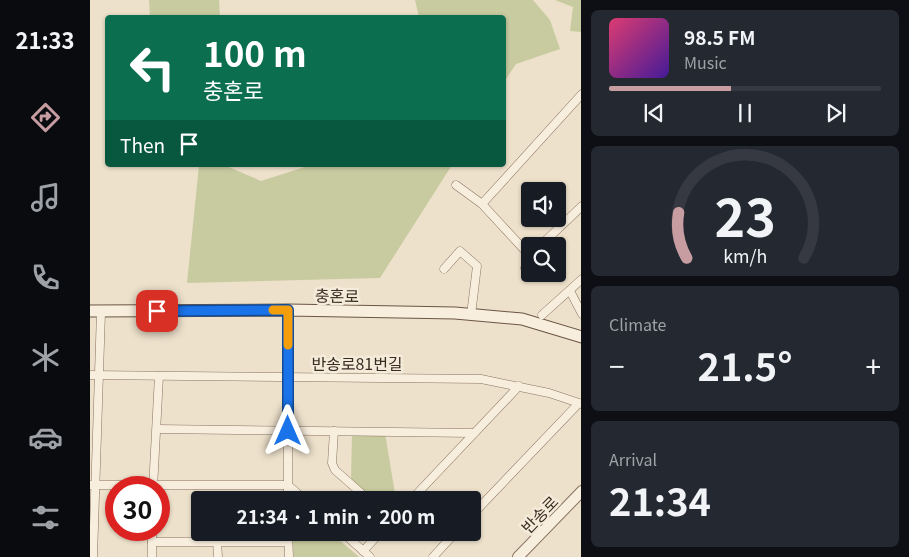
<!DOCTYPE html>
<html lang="en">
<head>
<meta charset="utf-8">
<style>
	:root { --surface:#171b24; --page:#242831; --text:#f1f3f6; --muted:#9ea1a6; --line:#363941; --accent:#c79da1 }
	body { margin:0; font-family:Georgia,"Noto Sans KR",serif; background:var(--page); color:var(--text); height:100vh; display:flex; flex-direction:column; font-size:19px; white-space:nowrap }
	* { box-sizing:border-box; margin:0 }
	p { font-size:16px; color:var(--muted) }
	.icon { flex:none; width:28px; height:28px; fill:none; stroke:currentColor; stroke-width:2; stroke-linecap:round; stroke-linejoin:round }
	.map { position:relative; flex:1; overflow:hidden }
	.sheet { display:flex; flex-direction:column; gap:10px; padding:10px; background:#0d0f14; width:328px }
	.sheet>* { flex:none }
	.hud { position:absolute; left:15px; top:15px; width:401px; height:152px; border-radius:5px; box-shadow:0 1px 4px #0004; background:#0b6e4f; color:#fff; overflow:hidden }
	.buttons { position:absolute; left:431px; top:182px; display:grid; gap:10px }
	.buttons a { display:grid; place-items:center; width:45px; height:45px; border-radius:5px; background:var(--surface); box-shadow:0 1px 4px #0004; font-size:25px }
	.speed { position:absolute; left:15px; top:476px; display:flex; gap:10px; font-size:25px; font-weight:700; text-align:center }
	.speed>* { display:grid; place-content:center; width:65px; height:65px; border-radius:50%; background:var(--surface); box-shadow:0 1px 4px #0004; line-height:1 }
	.speed .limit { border:8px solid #d22; background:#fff; color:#111 }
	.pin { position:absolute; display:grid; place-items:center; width:42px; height:42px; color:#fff; margin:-21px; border-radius:10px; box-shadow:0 2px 8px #0006 }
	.me { position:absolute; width:55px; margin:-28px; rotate:0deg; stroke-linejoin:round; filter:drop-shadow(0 0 4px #0008) }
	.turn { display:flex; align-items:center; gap:18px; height:105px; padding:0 15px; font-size:22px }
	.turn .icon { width:65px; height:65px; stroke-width:2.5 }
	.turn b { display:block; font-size:35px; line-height:42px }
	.then { display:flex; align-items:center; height:48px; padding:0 15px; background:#0003; gap:10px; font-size:19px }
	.big { font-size:38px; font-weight:700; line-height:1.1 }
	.sheet .widget { flex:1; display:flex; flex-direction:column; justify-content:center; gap:8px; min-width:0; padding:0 18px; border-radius:8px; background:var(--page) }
	.sheet .dial { align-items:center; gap:0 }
	.dial svg { height:130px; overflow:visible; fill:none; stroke:var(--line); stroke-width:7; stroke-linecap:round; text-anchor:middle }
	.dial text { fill:var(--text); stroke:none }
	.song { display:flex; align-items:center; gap:15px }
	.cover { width:60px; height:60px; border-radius:8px; background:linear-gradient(135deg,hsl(340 70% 55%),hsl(260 70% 35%)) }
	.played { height:5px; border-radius:2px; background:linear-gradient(90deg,var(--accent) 45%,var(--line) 45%) }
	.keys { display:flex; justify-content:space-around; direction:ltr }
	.heat { display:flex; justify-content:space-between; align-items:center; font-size:28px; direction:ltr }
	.trip { position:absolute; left:101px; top:491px; width:290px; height:50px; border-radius:5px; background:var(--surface); box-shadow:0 1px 4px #0004; font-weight:700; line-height:50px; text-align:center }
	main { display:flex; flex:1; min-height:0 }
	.tabs { display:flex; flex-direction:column; width:90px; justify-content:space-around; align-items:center; background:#090b0e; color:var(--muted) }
	.tabs .icon { width:35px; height:35px }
	.tabs .active { color:var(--accent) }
	.tabs b { font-size:22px; color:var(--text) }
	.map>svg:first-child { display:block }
	.green { fill:#c8cb9f }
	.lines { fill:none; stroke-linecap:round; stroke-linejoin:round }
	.minor-casing { stroke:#897360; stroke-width:9 }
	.tertiary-casing { stroke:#897360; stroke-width:12 }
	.secondary-casing { stroke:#6b5543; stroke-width:13 }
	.minor { stroke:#f8eede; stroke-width:8 }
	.tertiary { stroke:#f8eede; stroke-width:10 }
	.secondary { stroke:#f8eede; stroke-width:11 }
	.route-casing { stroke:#114b97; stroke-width:12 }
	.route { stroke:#1a73e8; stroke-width:9 }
	.slow { stroke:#f59e0b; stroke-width:9 }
	.labels { text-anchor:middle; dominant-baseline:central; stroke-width:5; stroke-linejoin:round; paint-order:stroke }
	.street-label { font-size:16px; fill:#3a2c22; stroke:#f4ebda }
</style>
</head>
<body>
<main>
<nav class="tabs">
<b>21:33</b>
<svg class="icon active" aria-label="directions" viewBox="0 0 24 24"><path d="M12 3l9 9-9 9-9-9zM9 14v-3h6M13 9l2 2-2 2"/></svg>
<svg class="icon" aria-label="music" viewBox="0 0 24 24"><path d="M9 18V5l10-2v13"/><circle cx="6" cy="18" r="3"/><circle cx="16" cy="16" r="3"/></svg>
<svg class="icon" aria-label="phone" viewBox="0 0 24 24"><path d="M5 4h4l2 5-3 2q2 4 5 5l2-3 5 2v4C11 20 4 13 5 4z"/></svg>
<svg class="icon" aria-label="climate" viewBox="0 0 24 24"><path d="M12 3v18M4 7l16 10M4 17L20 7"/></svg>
<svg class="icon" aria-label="car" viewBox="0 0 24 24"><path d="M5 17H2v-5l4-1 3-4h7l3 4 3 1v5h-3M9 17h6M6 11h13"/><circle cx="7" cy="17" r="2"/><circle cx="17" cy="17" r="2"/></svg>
<svg class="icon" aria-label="filters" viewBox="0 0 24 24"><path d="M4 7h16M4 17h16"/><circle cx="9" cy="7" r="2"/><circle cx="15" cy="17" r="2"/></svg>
</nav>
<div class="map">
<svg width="492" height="557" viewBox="0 0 492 557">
	<rect width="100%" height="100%" fill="#ede1cb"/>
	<!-- green -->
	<g class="green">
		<polygon points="59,0 129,0 130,17 60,17"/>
		<polygon points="325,0 443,0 460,20 470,49 426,64 414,82 414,18 329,17"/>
		<polygon points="465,0 491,0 491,32 480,31 483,7"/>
		<polygon points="109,165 134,165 171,181 221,165 362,165 290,278 97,283"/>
		<polygon points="262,433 295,433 306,500 283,500 261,481"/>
		<polygon points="202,533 241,533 269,557 204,557"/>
	</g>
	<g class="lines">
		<!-- minor casing -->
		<g class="minor-casing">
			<g id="minor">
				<polyline points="366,185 392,204 492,94"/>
				<polyline points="392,204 440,256"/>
				<polyline points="450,246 492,206"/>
				<polyline points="435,268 440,256"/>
				<polyline points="354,269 370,251 387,266 381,315"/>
				<polyline points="480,291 492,314"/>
				<polyline points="452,315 492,279"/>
				<polyline points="0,375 391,379 459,393 492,404"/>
				<polyline points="67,429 384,433"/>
				<polyline points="244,431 242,463 245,470 279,500"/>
				<polyline points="0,485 198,485 215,500"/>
				<polyline points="63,488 69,376"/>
				<polyline points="198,500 198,310"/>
				<polyline points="321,500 429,386"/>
				<polyline points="382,515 489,403"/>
				<polyline points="198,532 199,557"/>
				<polyline points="252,532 280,557"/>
				<polyline points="127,541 128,557"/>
				<polyline points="62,542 198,542"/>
				<polyline points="273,551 291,532"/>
				<polyline points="3,557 11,312"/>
				<polyline points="62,557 62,530"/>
				<polyline points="343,557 366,532"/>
			</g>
		</g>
		<!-- tertiary casing -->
		<g class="tertiary-casing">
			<polyline id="tertiary" points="428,557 492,491"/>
		</g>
		<!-- secondary casing -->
		<g class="secondary-casing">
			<polyline id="secondary" points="0,311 198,310 365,313 432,319 492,337"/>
		</g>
		<!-- minor -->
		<use href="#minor" class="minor"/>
		<!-- tertiary -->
		<use href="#tertiary" class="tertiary"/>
		<!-- secondary -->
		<use href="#secondary" class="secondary"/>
	</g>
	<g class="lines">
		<!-- route casing -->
		<g class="route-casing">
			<polyline id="route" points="67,311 198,310 198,431"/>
		</g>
		<!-- route -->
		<use href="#route" class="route"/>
		<!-- slow -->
		<polyline class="slow" points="183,310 198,310 198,345"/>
	</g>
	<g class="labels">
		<!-- street labels -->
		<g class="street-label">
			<text transform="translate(247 295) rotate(1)">충혼로</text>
			<text x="267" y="363">반송로81번길</text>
			<text transform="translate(449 514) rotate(-46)">반송로</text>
		</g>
	</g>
</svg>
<div class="buttons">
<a><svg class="icon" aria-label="sound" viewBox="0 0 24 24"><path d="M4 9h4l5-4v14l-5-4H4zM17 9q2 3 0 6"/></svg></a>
<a><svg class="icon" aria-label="search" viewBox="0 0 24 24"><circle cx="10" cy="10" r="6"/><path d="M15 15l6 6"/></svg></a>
</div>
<div class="speed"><div class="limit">30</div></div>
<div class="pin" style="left:67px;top:311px;background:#d93025"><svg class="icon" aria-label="arrive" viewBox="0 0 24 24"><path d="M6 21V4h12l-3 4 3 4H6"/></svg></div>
<svg class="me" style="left:198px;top:431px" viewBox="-20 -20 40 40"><path d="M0-17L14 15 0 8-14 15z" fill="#1a73e8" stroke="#fff" stroke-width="4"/></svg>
<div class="trip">21:34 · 1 min · 200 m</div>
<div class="hud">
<div class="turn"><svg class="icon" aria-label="left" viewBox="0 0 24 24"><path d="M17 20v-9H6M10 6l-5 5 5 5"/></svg><div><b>100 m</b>충혼로</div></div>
<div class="then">Then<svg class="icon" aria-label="arrive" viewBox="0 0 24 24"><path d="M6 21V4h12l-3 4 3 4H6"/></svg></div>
</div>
</div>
<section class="sheet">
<div class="widget">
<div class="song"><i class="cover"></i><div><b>98.5 FM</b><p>Music</p></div></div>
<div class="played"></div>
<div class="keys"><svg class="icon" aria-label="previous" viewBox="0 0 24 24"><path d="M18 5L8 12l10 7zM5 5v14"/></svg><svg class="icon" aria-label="pause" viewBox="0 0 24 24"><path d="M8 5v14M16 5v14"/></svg><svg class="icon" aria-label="next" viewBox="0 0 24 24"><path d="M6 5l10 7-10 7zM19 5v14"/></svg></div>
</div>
<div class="widget dial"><svg viewBox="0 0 100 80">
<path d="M14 69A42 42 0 1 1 86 69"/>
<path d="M14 69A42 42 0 0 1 9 41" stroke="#c79da1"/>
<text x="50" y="56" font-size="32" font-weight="700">23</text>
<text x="50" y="72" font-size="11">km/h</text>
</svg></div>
<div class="widget"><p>Climate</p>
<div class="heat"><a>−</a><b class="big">21.5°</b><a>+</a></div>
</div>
<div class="widget"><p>Arrival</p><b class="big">21:34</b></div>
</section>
</main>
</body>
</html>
